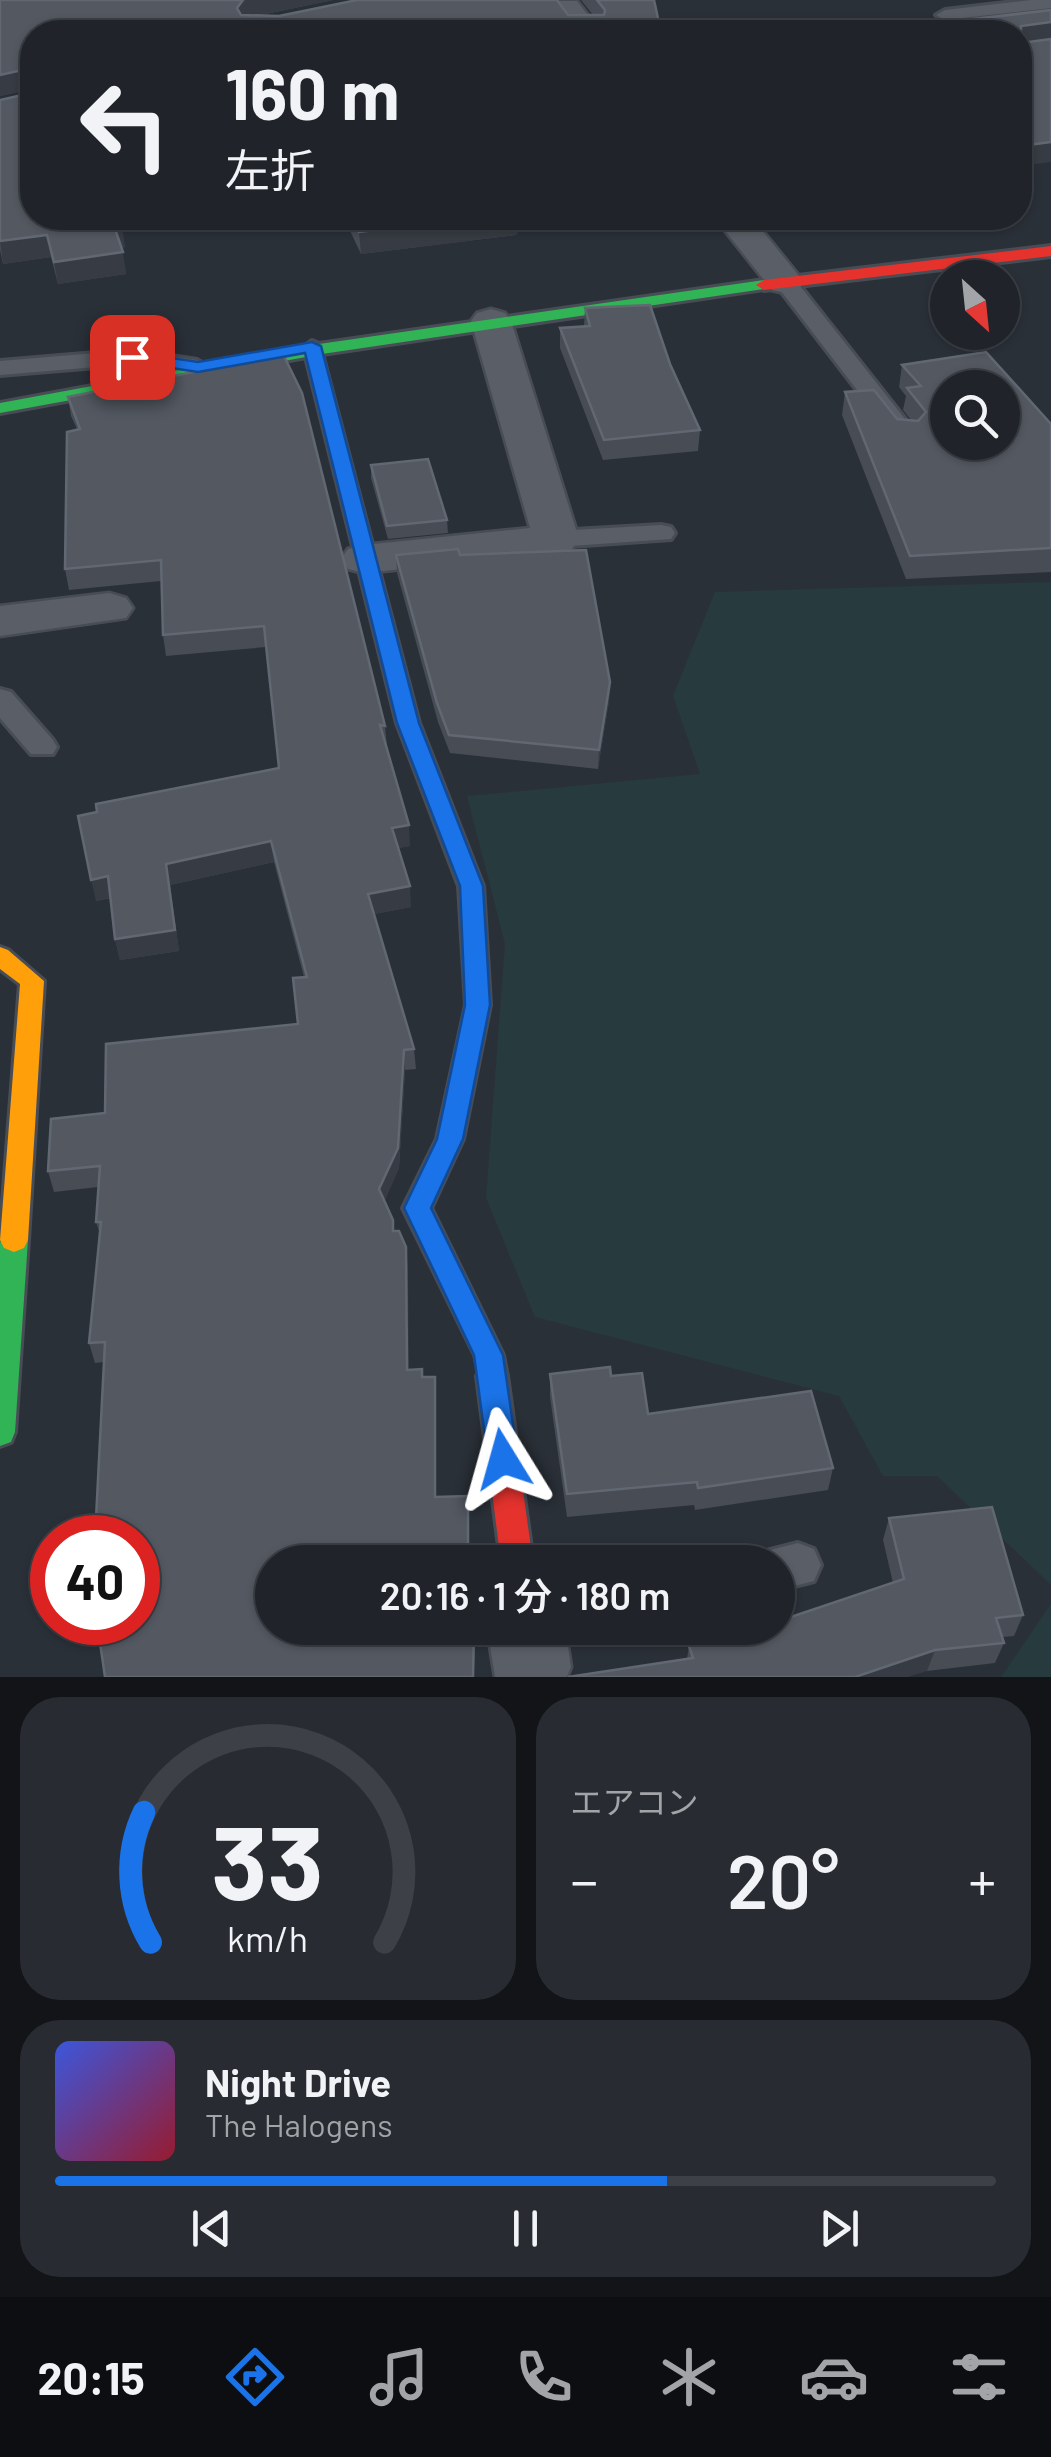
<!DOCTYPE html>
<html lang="ja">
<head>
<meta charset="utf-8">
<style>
	:root { --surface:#20242a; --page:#282c32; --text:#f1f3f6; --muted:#a2a4a8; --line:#3d4147; --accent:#1a73e8 }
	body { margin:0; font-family:Barlow,"Noto Sans JP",sans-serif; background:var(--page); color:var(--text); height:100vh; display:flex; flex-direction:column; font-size:38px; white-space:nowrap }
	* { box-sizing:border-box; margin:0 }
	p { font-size:32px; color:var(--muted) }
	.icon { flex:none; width:55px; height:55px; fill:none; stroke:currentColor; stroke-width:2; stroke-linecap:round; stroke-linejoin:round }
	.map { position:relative; height:1677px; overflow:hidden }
	.sheet { display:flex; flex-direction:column; gap:20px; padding:20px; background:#121417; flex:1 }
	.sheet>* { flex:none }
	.hud { position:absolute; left:20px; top:20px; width:1012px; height:210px; border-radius:40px; box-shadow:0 2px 8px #0004,0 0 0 2px var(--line); background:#20242a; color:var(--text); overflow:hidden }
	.needle { width:65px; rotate:153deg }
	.buttons { position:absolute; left:930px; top:260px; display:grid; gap:20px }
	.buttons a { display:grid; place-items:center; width:90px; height:90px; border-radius:50%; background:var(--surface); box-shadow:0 2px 8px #0004,0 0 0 2px var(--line); font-size:50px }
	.speed { position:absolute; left:30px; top:1515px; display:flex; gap:20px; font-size:50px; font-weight:700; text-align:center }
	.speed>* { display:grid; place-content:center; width:130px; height:130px; border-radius:50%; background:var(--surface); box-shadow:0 2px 8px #0004,0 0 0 2px var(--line); line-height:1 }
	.speed .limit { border:15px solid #d22; background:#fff; color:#111 }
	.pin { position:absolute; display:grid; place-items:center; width:85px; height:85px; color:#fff; margin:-42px; border-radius:20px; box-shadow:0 5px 15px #0006 }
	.me { position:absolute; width:110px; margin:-55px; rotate:352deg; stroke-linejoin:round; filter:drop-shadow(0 0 8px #0008) }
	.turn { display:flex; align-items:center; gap:35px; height:210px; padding:0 40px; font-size:45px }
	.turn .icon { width:130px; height:130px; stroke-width:2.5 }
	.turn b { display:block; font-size:70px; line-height:85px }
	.big { font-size:75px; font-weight:600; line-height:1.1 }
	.sheet .widget { flex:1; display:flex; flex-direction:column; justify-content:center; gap:15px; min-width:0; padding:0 35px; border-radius:40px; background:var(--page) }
	.sheet .dial { align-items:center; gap:0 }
	.dial svg { height:260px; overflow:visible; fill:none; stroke:var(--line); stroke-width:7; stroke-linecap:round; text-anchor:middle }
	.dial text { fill:var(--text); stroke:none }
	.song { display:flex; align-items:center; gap:30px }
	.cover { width:120px; height:120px; border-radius:15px; background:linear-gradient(135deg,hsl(230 70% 55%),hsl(350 70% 35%)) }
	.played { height:10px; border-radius:5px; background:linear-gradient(90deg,var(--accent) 65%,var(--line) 65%) }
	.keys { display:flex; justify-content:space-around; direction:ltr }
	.heat { display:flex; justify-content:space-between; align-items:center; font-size:55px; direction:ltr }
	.sheet .tiles { flex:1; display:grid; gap:20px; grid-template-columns:1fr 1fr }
	.widget:last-child { grid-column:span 2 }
	.trip { position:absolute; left:255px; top:1545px; width:540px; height:100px; border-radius:50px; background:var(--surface); box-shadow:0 2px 8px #0004,0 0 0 2px var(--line); font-weight:600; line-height:100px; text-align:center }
	.tabs { display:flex; height:160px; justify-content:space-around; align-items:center; background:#0d0e11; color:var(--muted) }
	.tabs .icon { width:70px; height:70px }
	.tabs .selected { color:var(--accent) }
	.tabs b { font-size:45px; color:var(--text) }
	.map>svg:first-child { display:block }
	.green { fill:#273a3e }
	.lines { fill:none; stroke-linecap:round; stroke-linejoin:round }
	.lane-casing { stroke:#484c55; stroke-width:6 }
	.street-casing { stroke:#484c55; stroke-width:5 }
	.fast-casing { stroke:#484c55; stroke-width:6 }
	.slow-casing { stroke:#484c55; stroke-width:6 }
	.jam-casing { stroke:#484c55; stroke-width:6 }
	.lane { fill:#5a5e66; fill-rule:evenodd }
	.street { fill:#5a5e66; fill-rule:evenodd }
	.fast { fill:#30b455; fill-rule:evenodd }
	.slow { fill:#ff9f0a; fill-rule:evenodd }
	.jam { fill:#e5322d; fill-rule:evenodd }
	.wall { fill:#474c55 }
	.shaded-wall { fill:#373c44 }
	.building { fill:#535861; stroke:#626872; stroke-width:2.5; fill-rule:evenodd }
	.route { fill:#1a73e8; stroke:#114b97; stroke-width:2.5 }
</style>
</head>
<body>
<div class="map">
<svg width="1051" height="1677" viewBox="0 0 1051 1677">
	<rect width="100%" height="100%" fill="#2a3038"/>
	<!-- green -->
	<g class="green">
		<polygon points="1051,582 1051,1585 937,1476 883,1476 839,1396 535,1317 486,1198 505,944 467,796 700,774 673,696 715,592"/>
		<polygon points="1051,1604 1051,1677 1001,1677"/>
	</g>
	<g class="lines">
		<!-- lane casing -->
		<g class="lane-casing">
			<g id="lane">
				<polygon points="1031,0 1051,0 1051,8 945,20 936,15 945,10"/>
				<polygon points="785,275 793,277 905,419 909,424 905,429 887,429 774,282"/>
				<polygon points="132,350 197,360 209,367 197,374 132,364 0,375 0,361"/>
				<polygon points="661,525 671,527 675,533 671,539 556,547 542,539 556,531"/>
				<polygon points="0,689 11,692 53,740 57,747 53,754 31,754 0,718"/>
				<polygon points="798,1543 814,1549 821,1565 814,1581 778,1590 778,1562 758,1562 762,1552"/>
			</g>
		</g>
		<!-- street casing -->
		<g class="street-casing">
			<g id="street">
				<polygon points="555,1 577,1 601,32 571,32 551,7"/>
				<polygon points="715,218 752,218 804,282 798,290 785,293 772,290"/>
				<polygon points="491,309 505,313 511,321 579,539 572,549 556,553 364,573 348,569 341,559 348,549 364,545 530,528 471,321 477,313"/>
				<polygon points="109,593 126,598 133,608 126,618 0,636 0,606"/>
				<polygon points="487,1628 565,1628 571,1667 567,1677 495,1677"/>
			</g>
		</g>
		<!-- fast casing -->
		<g class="fast-casing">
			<g id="fast">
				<polygon points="764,280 770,282 770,288 322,354 419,723 483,886 490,1005 463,1139 431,1208 503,1355 507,1376 502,1385 492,1389 482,1385 475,1355 403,1208 437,1139 466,1005 459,886 397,723 306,357 0,413 0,403 304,347 312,341 319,344"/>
				<polygon points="14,1228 24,1232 28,1240 15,1432 11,1442 0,1446 0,1243 4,1232"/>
			</g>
		</g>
		<!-- slow casing -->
		<g class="slow-casing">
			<polygon id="slow" points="0,947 8,950 44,981 28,1240 24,1248 14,1252 4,1248 0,1240 20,984 0,969"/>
		</g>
		<!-- jam casing -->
		<g class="jam-casing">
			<g id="jam">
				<polygon points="1051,246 1051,256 764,290 756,285 764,280"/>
				<polygon points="492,1363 502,1367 507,1376 533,1562 501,1562 477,1376 482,1367"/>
			</g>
		</g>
		<!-- lane -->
		<use href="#lane" class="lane"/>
		<!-- street -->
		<use href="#street" class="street"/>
		<!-- fast -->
		<use href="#fast" class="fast"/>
		<!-- slow -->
		<use href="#slow" class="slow"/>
		<!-- jam -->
		<use href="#jam" class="jam"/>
	</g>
	<!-- wall -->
	<g class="wall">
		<polygon points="0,0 333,0 261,15 593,15 581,0 654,0 661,32 32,32 125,247 121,248 126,274 58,284 51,257 3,264 0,250 0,100 31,93 31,89 0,96"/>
		<polygon points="344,218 527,218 516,235 361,254"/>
		<polygon points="585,308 700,430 698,451 603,460 560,348 560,328 584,326"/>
		<polygon points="902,365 1051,424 1051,572 906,579 842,415 845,392 897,419 911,420 903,410 906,396 899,387"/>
		<polygon points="68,397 385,726 387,746 410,846 398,848 411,907 374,914 414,1049 416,1069 405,1070 399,1168 384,1201 393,1220 394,1231 406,1247 409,1370 423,1377 435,1377 436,1397 272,1562 475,1628 474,1677 105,1677 104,1362 95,1363 89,1343 100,1234 96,1222 98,1187 54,1192 48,1171 105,1113 298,1024 304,977 274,862 170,885 179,951 120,960 115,939 111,898 96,901 279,768 266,647 166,656 163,635 161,581 69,590 65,569 77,429 71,416"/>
		<polygon points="371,465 447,520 448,533 388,539 371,478"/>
		<polygon points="396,555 460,555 610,682 609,701 598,769 450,753 438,722 397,573"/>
		<polygon points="550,1374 611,1376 648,1414 833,1468 828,1490 695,1510 694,1505 567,1517 550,1397"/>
		<polygon points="889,1518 1023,1615 1014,1636 1002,1637 1004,1643 995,1663 927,1671 687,1659 689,1646 707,1639 708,1628 778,1628 782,1620 893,1583 883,1540"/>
	</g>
	<!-- shaded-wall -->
	<g class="shaded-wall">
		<polygon points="243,0 333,0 246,18 239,28 237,8"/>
		<polygon points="1051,22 1051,41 1020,45 1021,26"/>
		<polygon points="31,68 32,88 0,96 0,75"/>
		<polygon points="1051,142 1051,162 1020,166 1020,146"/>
		<polygon points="481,218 527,218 516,235 361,254 359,232"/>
		<polygon points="122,225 125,247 118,248 114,226"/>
		<polygon points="47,235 51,257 3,264 0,241"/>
		<polygon points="123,252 126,274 58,284 54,262"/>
		<polygon points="610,682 609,701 598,769 599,750"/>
		<polygon points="409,825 410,846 393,849 392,828"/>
		<polygon points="271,841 274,862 170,885 179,951 120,960 115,939 166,864"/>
		<polygon points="108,876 113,897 96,901 91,880"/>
		<polygon points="410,886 411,907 369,915 368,894"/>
		<polygon points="404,1050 405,1070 399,1168 381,1210 379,1189"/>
		<polygon points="406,1247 408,1267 409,1389 407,1370"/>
		<polygon points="435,1377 436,1397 436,1516 435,1497"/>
		<polygon points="935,1650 927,1671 908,1677 855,1677"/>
	</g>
	<!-- building -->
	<g class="building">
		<polygon points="0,0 243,0 237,8 241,15 279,16 357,0 557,0 568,15 604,15 605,10 597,0 654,0 661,32 32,32 32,218 119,218 122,225 114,226 123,252 54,262 47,235 0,241 0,100 31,93 31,68 0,75"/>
		<polygon points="1051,10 1051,22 1021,26 1021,43 1051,39 1051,142 1020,146 1020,32 864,32"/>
		<polygon points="352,218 481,218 359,232"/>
		<polygon points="650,305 670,364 700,430 604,440 560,328 590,326 585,308"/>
		<path d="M986,352l65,72v124l-141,8 -65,-164 29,-2 23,29 21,2 8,-9 -19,-24 14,-2 -19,-21zM948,388h54v54h-54z"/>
		<polygon points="283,354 302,393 385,726 380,725 409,825 392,828 410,886 368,894 414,1049 404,1050 398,1148 379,1189 393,1220 393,1231 399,1231 406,1247 407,1370 422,1369 422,1377 435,1377 435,1497 468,1496 468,1562 272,1562 272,1628 474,1628 473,1677 105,1677 97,1622 138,1622 138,1538 95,1538 105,1342 89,1343 101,1222 96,1222 100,1166 48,1171 51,1119 105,1113 106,1044 298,1024 293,978 307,977 271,841 166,864 175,930 115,939 108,876 91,880 78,816 97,812 96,804 279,768 264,626 163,635 161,560 65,569 67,432 80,429 68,397"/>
		<polygon points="428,459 447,520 387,526 371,465"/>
		<polygon points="458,549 460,555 586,550 610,682 599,750 449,735 437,703 396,555"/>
		<polygon points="610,1367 611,1376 642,1373 648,1414 811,1391 833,1468 698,1488 697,1482 567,1494 550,1374"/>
		<polygon points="992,1507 1023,1615 996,1618 1004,1643 935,1650 855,1677 568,1677 693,1658 689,1646 716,1636 713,1628 778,1628 778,1611 782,1620 904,1579 889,1518"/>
	</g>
	<!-- route -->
	<polygon class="route" points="312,342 321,346 419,723 483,886 490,1005 463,1139 431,1208 503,1355 518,1459 514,1469 503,1473 492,1469 488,1459 474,1355 404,1208 437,1139 465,1005 460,886 397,723 305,353 198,372 132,362 123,357 132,352 198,362"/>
</svg>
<div class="buttons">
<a><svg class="needle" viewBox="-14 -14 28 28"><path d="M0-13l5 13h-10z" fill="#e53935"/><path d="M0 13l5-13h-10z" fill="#a2a4a8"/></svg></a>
<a><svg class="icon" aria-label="search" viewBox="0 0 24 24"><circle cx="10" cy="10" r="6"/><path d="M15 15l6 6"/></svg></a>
</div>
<div class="speed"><div class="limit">40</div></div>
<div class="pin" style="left:132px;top:357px;background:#d93025"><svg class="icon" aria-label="arrive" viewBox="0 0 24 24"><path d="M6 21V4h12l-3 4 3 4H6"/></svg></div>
<svg class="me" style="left:503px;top:1459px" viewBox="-20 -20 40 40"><path d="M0-17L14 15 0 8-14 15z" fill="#1a73e8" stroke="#fff" stroke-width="4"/></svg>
<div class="trip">20:16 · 1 分 · 180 m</div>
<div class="hud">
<div class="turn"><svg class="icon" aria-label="left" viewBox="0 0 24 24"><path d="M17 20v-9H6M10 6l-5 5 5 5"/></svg><div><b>160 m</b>左折</div></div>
</div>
</div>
<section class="sheet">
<div class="tiles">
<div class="widget dial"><svg viewBox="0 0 100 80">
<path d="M14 69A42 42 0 1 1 86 69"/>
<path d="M14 69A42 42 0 0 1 12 29" stroke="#1a73e8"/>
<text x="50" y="56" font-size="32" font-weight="700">33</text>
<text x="50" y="72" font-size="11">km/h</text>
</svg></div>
<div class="widget"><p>エアコン</p>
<div class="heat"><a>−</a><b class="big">20°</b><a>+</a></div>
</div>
<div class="widget">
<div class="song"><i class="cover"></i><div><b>Night Drive</b><p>The Halogens</p></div></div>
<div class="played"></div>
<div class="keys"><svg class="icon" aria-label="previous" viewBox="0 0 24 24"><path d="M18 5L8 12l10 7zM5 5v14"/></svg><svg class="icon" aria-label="pause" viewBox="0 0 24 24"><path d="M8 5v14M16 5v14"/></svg><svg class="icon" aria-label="next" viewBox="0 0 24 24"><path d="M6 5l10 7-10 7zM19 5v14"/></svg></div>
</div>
</div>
</section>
<nav class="tabs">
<b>20:15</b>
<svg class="icon selected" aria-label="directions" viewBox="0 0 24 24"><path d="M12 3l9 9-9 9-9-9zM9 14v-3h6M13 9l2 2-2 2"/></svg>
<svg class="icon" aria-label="music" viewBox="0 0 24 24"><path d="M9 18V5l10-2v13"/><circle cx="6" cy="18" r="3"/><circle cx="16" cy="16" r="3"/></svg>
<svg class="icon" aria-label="phone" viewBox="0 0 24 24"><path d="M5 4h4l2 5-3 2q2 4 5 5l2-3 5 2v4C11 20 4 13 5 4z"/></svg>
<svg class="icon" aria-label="climate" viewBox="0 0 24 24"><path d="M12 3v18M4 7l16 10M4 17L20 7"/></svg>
<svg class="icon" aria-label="car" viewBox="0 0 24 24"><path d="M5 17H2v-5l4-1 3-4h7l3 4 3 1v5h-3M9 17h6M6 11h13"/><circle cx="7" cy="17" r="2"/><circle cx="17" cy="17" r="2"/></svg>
<svg class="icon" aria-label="filters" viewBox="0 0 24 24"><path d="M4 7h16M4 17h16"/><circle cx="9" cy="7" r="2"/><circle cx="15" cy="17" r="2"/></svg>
</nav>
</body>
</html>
